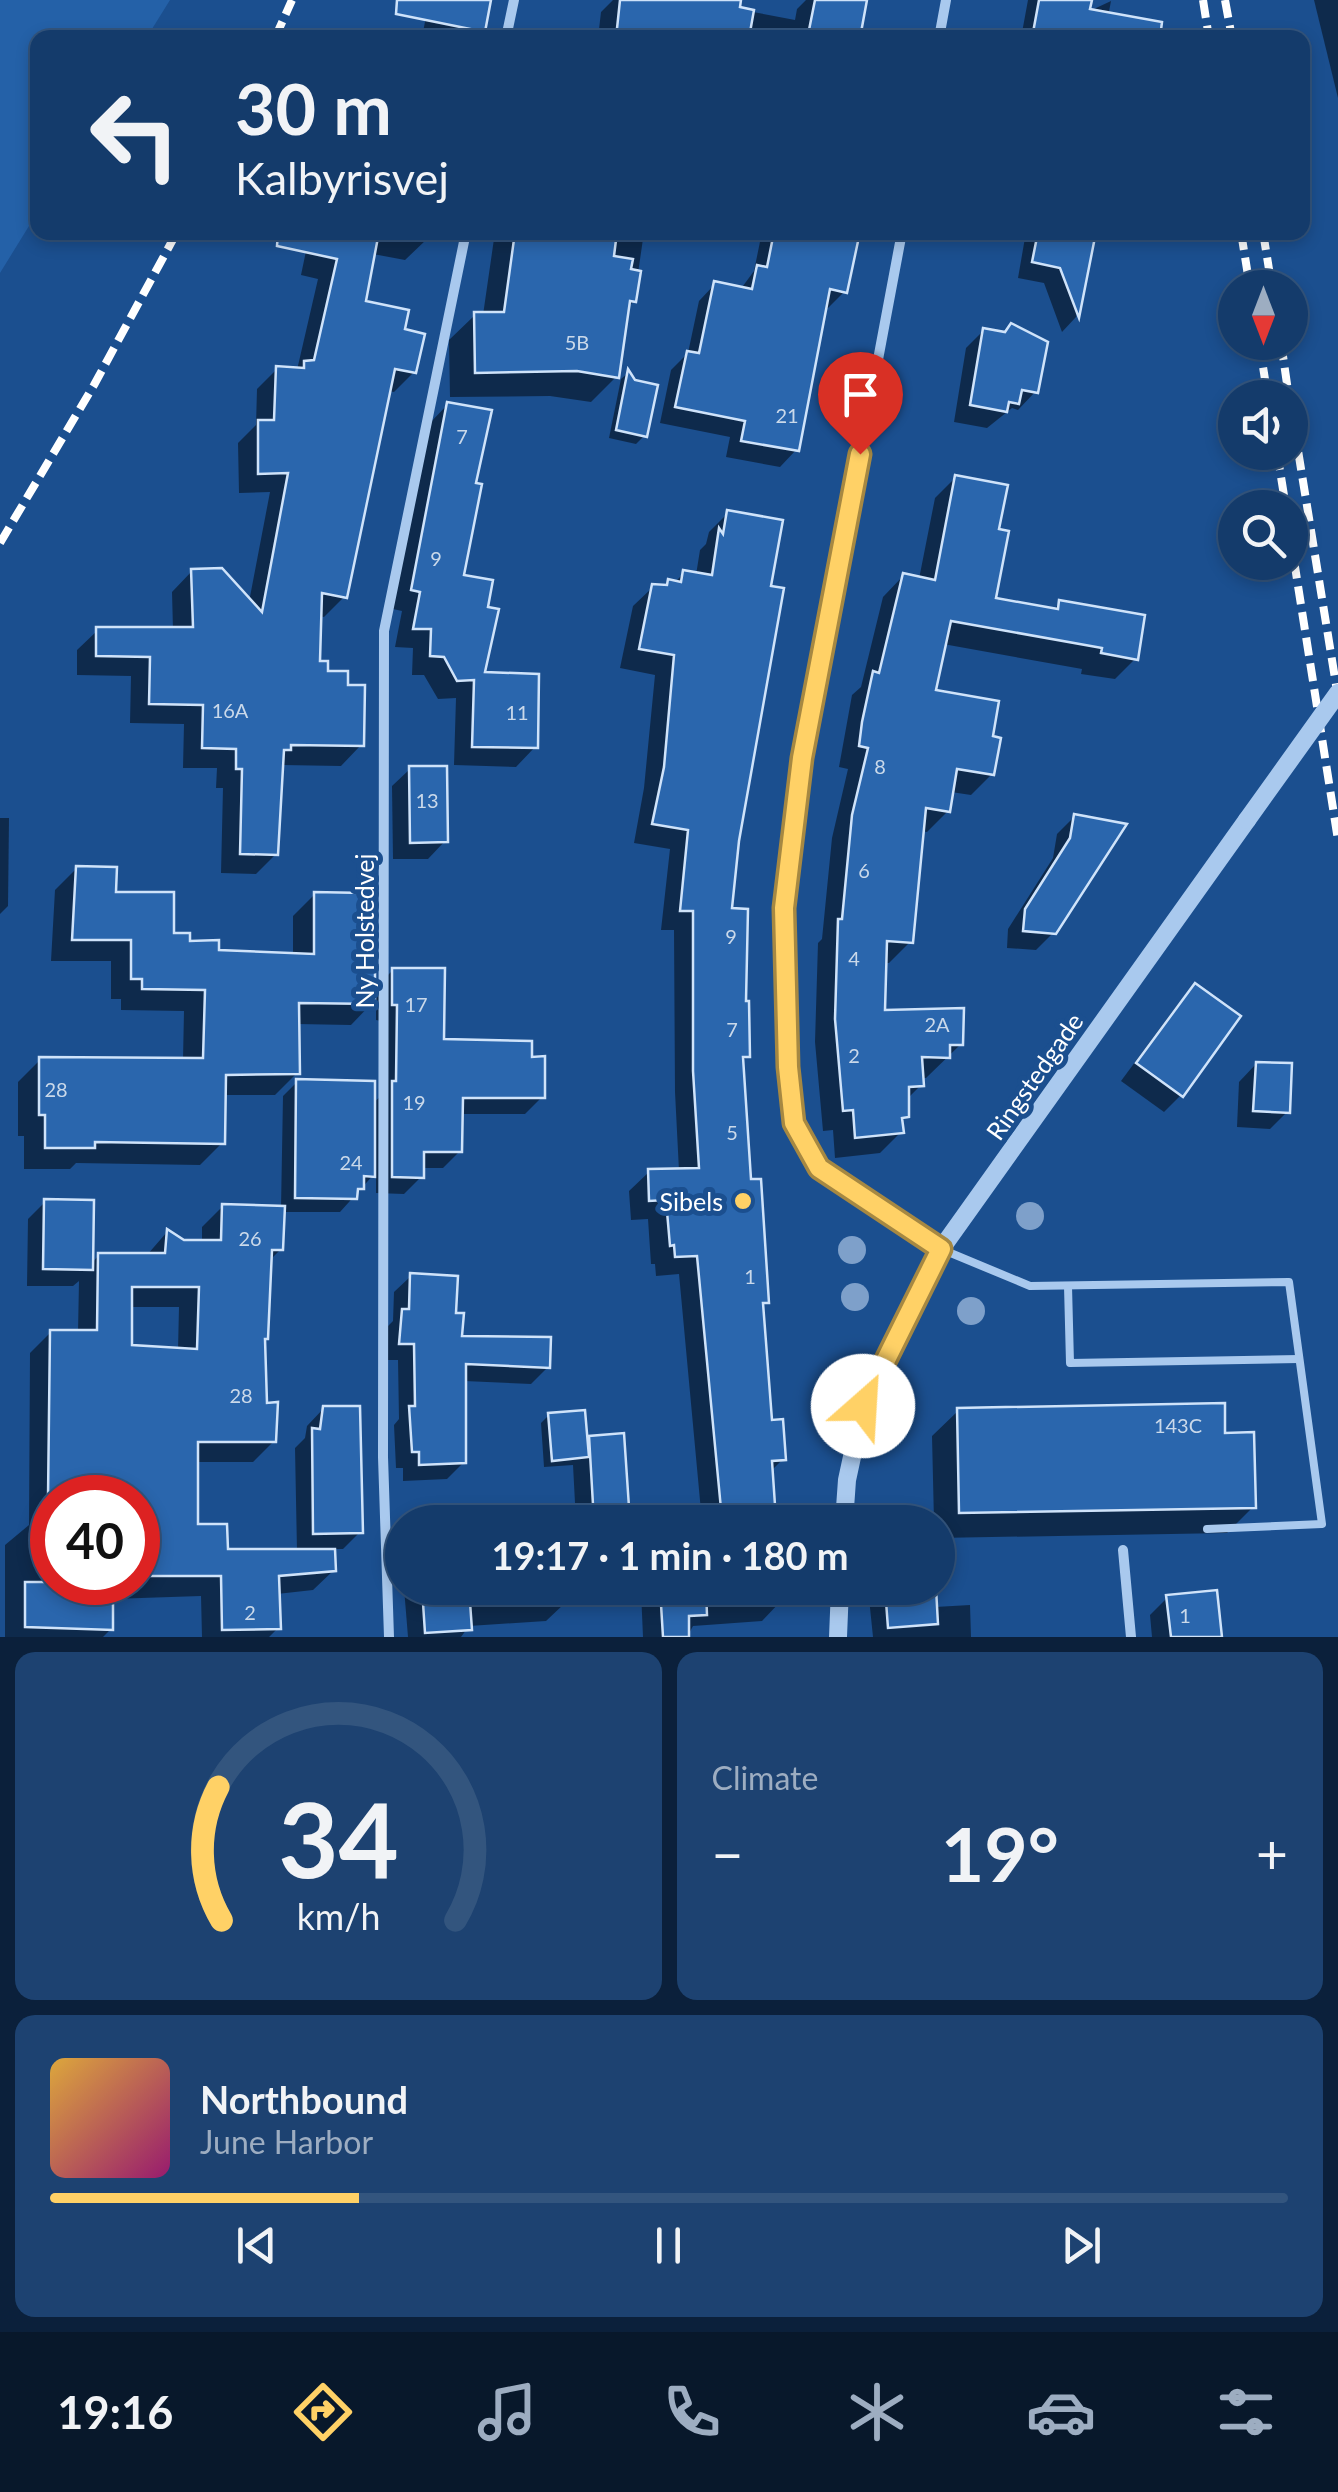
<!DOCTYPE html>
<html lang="en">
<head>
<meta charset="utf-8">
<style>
	:root { --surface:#143b6b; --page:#1d4271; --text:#f1f3f6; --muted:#9dadc1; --line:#33557e; --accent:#ffd166 }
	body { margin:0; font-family:Lato,sans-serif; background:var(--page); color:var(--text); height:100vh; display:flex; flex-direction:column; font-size:38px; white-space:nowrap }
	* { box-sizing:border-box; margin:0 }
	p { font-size:32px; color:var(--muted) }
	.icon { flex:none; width:55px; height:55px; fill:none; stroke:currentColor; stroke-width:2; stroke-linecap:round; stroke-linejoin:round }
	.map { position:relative; height:1637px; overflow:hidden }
	.drawer { display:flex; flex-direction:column; gap:15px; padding:15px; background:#0b203b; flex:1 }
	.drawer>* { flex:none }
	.banner { position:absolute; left:30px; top:30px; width:1280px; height:210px; border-radius:20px; box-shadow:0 5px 15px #0003,0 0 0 2px var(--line); background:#143b6b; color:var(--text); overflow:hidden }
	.needle { width:65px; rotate:180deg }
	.controls { position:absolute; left:1218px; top:270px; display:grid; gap:20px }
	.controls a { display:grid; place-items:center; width:90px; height:90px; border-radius:50%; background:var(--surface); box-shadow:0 5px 15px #0003,0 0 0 2px var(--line); font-size:50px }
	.speed { position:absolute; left:30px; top:1475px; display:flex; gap:20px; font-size:50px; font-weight:700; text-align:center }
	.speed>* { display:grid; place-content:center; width:130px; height:130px; border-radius:50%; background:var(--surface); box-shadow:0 5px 15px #0003,0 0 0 2px var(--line); line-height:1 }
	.speed .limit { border:15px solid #d22; background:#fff; color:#111 }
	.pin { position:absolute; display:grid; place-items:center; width:85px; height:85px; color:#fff; margin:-102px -42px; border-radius:50% 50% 50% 0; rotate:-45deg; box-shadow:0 0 10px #0007 }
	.pin .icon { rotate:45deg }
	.me { position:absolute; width:110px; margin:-55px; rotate:26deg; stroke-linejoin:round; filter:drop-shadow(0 0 8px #0008) }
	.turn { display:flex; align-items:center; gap:35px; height:210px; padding:0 40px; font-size:45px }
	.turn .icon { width:130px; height:130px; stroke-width:2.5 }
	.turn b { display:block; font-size:70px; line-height:85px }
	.big { font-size:75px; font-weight:700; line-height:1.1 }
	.drawer .card { flex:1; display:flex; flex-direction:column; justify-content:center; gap:15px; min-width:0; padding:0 35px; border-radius:20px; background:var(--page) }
	.drawer .dial { align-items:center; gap:0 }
	.dial svg { height:260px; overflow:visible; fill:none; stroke:var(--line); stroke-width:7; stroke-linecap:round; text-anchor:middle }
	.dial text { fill:var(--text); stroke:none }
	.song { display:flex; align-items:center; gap:30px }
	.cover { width:120px; height:120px; border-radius:15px; background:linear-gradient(135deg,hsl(40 70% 55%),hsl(320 70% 35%)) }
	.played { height:10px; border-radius:5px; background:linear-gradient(90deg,var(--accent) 25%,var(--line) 25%) }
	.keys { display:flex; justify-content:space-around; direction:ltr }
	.heat { display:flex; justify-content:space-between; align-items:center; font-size:55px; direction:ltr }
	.drawer .tiles { flex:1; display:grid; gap:15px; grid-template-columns:1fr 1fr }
	.card:last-child { grid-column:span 2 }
	.trip { position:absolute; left:385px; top:1505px; width:570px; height:100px; border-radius:50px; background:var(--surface); box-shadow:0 5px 15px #0003,0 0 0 2px var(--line); font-weight:700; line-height:100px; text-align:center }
	.dock { display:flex; height:160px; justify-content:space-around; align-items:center; background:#08182b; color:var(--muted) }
	.dock .icon { width:70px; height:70px }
	.dock .active { color:var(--accent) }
	.dock b { font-size:45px; color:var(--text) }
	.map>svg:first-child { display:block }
	.green { fill:#2461a8 }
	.shadow { fill:#0007; fill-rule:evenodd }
	.building { fill:#2a66ad; stroke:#cfe3fa; stroke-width:2.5; fill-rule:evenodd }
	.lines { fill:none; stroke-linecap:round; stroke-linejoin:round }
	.service { stroke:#a9c9ee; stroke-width:8 }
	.minor { stroke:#a9c9ee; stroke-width:10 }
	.tertiary { stroke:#a9c9ee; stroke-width:18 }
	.rail { stroke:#fff; stroke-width:8; stroke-dasharray:18 8; stroke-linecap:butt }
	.tertiary-bridge { stroke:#a9c9ee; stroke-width:18 }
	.tree { fill:#7ea0ca }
	.route-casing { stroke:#a68842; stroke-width:25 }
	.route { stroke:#ffd166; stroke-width:18 }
	.poi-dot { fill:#ffd166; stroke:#1b4f8f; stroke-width:4 }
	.labels { text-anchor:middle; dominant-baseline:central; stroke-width:10; stroke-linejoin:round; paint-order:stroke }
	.number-label { font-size:20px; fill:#cad9ea }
	.street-label { font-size:25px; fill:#fff; stroke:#1b4f8f }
	.poi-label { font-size:25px; fill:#fff; stroke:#1b4f8f; text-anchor:end }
</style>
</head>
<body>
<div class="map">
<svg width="1338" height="1637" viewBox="0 0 1338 1637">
	<rect width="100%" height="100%" fill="#1b4f8f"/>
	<!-- green -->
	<polygon class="green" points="0,0 170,0 147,37 38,38 37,213 0,273"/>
	<!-- shadow -->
	<g class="shadow">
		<polygon points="429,0 489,0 483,31 476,38 422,38"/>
		<polygon points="613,0 718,0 737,9 795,20 797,9 806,0 864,0 857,38 598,38 601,12"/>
		<polygon points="1028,0 1082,0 1079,16 1111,1 1104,38 1021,38"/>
		<polygon points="1314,0 1338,0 1338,98"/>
		<polygon points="310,232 427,232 426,240 405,260 373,254 363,303 402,331 414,372 394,392 388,391 344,597 324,617 319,616 317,664 345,687 361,745 341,766 282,765 276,854 256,874 221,873 223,788 216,788 217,768 183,768 184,724 130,723 131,676 77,675 77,650 98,630 173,630 172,592 192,571 249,602 270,492 239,493 238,443 256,425 257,389 277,369 297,370 318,279 301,275"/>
		<polygon points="495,232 644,232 634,301 627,308 617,376 591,402 550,396 450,397 449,340 475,315 483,315"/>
		<polygon points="762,232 857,232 845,291 828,308 824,307 796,450 780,467 726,457 730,437 660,423 671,370 688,353 699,301 715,284 740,290 754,271"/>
		<polygon points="1026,232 1093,232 1076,317 1062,332 1044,283 1018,278"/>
		<polygon points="1108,232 1146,232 1142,237"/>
		<polygon points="983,331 1035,392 1018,410 1012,408 987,428 954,422 966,348"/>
		<polygon points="628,373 644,436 636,444 609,438 621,379"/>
		<polygon points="448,404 473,485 461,577 482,675 535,747 516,767 454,765 456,698 438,699 424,675 412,675 413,648 395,647 402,611 393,609 429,424"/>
		<polygon points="956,477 996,531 993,600 1053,610 1060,603 1136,658 1115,679 1081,674 1082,669 943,644 933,692 990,738 992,774 971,795 951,792 948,811 927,832 922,831 910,942 889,963 884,963 883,1012 961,1044 926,1078 921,1078 921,1085 906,1100 907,1116 900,1122 901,1132 880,1153 835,1158 833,1130 823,1131 815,1042 818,943 822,939 832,838 848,769 839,767 852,695 861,687 883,597 904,575 919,579 935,498"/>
		<polygon points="728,513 768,588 730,911 748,1056 741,1062 749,1182 766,1302 761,1307 769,1423 783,1459 770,1472 775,1522 702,1522 679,1274 656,1276 655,1264 651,1264 648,1219 631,1220 629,1191 649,1172 679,1171 675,1092 674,930 661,930 670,849 634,843 644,788 655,675 620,668 633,606 653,587 663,587 669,582 674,583 684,573 696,575 700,550 706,544 709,532"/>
		<polygon points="410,769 445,841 428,859 393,859 392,786"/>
		<polygon points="1074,817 1054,932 1036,950 1007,948 1008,929 1053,858 1057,834"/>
		<polygon points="0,818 9,818 8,906 0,914"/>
		<path d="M77,868l95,68 44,17 77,3v-40l22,-22 57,97 21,-21 48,72 88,18 13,37 -17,17h-65v37l-17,17h-22v9l-17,17 -28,-1v-21l-36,40h-58l-1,37 -12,12 -6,80 1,64 10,36 -21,21h-57v65l29,24h72l-2,-103 10,-10 2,-12 17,-18 36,124 -17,17h-10l1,21 -21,20 -36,4 1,34 -9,9h-67l-1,-41 -90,3v30l-8,8h-98v-92l24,-20 1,-172 21,-21h27l1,-51 -6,5h-46l1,-67 17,-17 46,62 8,-9h48l20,-23 16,11h19v-16l21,-21 58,2 2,-112 14,-14 75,22 9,-8v-75l-5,-1v-21l-25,26 -54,-1v49l-22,22h-52l-1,48 -22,22 -124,-2 -6,6h-46v-33h-6v-54l22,-22h143l1,-49 -63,-1v-11h-10v-38h-60l4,-71zM129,1307h50l-1,43 -49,-3zM52,1498h86v84h-86z"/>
		<polygon points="1196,986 1181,1095 1164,1112 1121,1081 1178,1004"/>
		<polygon points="1256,1064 1288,1111 1270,1129 1237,1127 1239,1082"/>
		<polygon points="411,1276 459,1338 548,1367 531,1384 464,1381 464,1462 447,1479 403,1481 403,1468 396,1468 394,1425 399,1419 398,1360 384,1360 386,1328 393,1321 394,1292"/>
		<polygon points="959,1410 1223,1435 1253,1507 1227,1533 938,1538 938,1522 934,1522 932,1436"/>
		<polygon points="549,1415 585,1443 590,1439 622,1436 628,1522 576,1522 573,1465 544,1467 541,1423"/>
		<polygon points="404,1588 563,1588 564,1604 546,1621 469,1626 461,1637 408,1637"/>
		<polygon points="644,1588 780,1588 781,1601 762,1621 693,1626 687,1637 643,1637 641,1591"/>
		<polygon points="879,1588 933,1588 935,1607 970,1605 971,1637 873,1637 869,1598"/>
		<polygon points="1167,1598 1219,1637 1152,1637 1150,1615"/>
	</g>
	<!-- building -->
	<g class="building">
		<polygon points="397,0 491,0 485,32 396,14"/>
		<polygon points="620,0 741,0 740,7 754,10 749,38 616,38"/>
		<polygon points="815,0 867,0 860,38 809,30"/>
		<polygon points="1039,0 1092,0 1090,9 1162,22 1160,38 1032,38"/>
		<polygon points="278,232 379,232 366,301 409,310 405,329 425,334 416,373 395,369 347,598 322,593 320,661 328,661 328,671 348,671 348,685 365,685 364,746 291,745 291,750 284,750 278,855 240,854 242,769 236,769 236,749 202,748 203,705 149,704 150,657 96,656 96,627 193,627 191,569 222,568 262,612 288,473 258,474 258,420 274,420 276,366 304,368 304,361 314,360 337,259 277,246"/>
		<polygon points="515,232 617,232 614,256 633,259 631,269 641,271 636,302 630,301 619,378 577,371 475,373 474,312 504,312"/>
		<polygon points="774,232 860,232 847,293 830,289 799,451 741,441 745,421 675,407 687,351 699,353 714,281 752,289 757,265 767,267"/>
		<polygon points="1038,232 1096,232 1079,318 1060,268 1032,262"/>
		<polygon points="1011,323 1048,342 1038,393 1022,390 1019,404 1009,402 1007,412 970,405 983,328 1005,332"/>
		<polygon points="628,369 635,380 658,385 647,437 616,430"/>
		<polygon points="447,402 492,410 476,483 482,484 464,575 493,580 488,607 499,609 485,672 539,674 538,748 472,747 474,680 457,681 444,657 430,656 431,629 413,629 420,592 411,590"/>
		<polygon points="955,475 1008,485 999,529 1009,531 996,598 1058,609 1059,600 1145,615 1138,660 1101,653 1102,648 951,621 936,690 999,701 993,736 1001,738 994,775 957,769 950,812 926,808 913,943 887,941 885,1010 964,1008 963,1045 950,1045 950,1058 922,1057 924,1086 909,1087 909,1117 902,1118 904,1133 855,1138 853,1110 843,1111 835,1019 838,919 842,919 852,815 868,748 859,746 862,722 873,671 879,673 903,573 935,580"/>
		<polygon points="727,510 783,520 771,586 784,588 739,841 732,908 748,909 746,1001 749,1001 750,1057 743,1057 751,1179 761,1179 769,1303 763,1303 772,1420 783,1419 786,1460 772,1461 775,1505 721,1509 697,1256 675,1257 674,1245 670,1246 666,1200 649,1201 648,1169 699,1168 693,1071 693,911 680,911 688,830 652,824 664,767 674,655 639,649 652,584 667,585 668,579 681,582 683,570 712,575 719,528 723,534"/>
		<polygon points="409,766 447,766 448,842 410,843"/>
		<polygon points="1074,814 1127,824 1056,934 1023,931 1025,909 1070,838"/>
		<polygon points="76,866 117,867 116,892 174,892 174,933 190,933 190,941 219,940 219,950 314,954 314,892 365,893 363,967 375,968 375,1004 299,1003 300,1074 226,1075 225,1144 95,1142 95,1148 45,1148 45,1115 39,1115 39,1057 203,1058 205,990 142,989 142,979 131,979 131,940 72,940"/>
		<polygon points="392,968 445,968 444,1039 532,1041 532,1057 545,1056 545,1098 463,1098 462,1152 424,1152 424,1178 392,1177 392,1081 396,1081 397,1005 392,1005"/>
		<polygon points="1195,983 1241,1016 1183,1097 1136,1063"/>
		<polygon points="1256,1062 1292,1063 1290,1113 1253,1111"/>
		<polygon points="296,1079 375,1081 375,1177 364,1176 364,1189 358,1189 357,1199 295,1198"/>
		<polygon points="44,1199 94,1200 93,1270 43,1269"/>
		<path d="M222,1204l63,2 -2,44h-11l-4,89h-3l2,64 11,-1 -2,40h-78v82h29l1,25h107l1,22 -57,5 2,53 -59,1 -1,-54h-83v-78h-90l2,-168h47l1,-77h67l2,-24 17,11h37zM132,1287h67l-2,62 -65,-4z"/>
		<polygon points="410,1273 458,1276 456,1313 464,1313 462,1336 551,1337 550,1368 466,1364 466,1463 419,1465 419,1452 412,1452 409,1406 415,1406 414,1344 399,1344 402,1309 409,1309"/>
		<polygon points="1225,1403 1225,1433 1254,1432 1256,1508 959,1513 957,1408"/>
		<polygon points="323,1406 360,1406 363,1533 313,1534 312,1428 320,1429"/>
		<polygon points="585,1410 589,1457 552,1461 548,1413"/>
		<polygon points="624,1433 630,1522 594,1522 589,1436"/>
		<polygon points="25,1582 113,1582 113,1630 25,1627"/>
		<polygon points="422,1588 469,1588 472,1630 425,1633"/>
		<polygon points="660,1588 706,1588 707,1615 689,1616 689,1637 663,1637"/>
		<polygon points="885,1588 936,1588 938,1624 888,1628"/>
		<polygon points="1217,1590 1222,1637 1171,1637 1166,1595"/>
	</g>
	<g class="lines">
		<!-- service -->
		<g class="service">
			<polyline points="941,1249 1030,1286 1289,1282 1322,1524 1207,1529"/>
			<polyline points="1068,1286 1070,1363 1299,1359"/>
		</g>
		<!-- minor -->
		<g class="minor">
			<polyline points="506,38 514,0"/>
			<polyline points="939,38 946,0"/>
			<polyline points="902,232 803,758 785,907 787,1067 794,1123 819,1168 941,1249"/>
			<polyline points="1123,1550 1131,1637"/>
			<polyline points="389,1637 383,1457 384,631 466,232"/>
		</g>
		<!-- tertiary -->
		<g class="tertiary">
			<polyline points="844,1522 847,1480 863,1406 941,1249 1247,820"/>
			<polyline points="838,1637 840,1588"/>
		</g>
		<!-- rail -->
		<g class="rail">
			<polyline points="1203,0 1209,38"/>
			<polyline points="1225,0 1232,38"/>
			<polyline points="275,38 292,0"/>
			<polyline points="1241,232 1250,288"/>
			<polyline points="1263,232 1272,288"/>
			<polyline points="1259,342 1268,398"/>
			<polyline points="1281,342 1289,398"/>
			<polyline points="1290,401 1338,697"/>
			<polyline points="1277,452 1286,508"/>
			<polyline points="1290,535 1338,840"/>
			<polyline points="0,543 94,385 177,232"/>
		</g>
		<!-- tertiary-bridge -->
		<polyline class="tertiary-bridge" points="1247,820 1338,693"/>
	</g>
	<!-- trees -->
	<g class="tree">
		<circle cx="1030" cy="1216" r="14"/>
		<circle cx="852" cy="1250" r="14"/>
		<circle cx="855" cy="1297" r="14"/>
		<circle cx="971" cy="1311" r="14"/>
	</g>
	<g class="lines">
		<!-- route casing -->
		<g class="route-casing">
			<polyline id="route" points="860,454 802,758 784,908 788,1067 794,1123 819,1168 941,1249 863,1406"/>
		</g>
		<!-- route -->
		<use href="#route" class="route"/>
	</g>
	<!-- markers -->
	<circle class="poi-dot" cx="743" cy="1201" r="10"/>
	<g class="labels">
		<!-- number labels -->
		<g class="number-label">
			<text x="577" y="342">5B</text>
			<text x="787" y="415">21</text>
			<text x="462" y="436">7</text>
			<text x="436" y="558">9</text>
			<text x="230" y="710">16A</text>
			<text x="517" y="712">11</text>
			<text x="880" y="766">8</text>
			<text x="427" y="800">13</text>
			<text x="864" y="870">6</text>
			<text x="731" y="936">9</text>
			<text x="854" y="958">4</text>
			<text x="416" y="1004">17</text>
			<text x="937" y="1024">2A</text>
			<text x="732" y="1029">7</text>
			<text x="854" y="1055">2</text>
			<text x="56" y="1089">28</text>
			<text x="414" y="1102">19</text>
			<text x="732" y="1132">5</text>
			<text x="351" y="1162">24</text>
			<text x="250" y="1238">26</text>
			<text x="750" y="1276">1</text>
			<text x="241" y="1395">28</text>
			<text x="1178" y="1425">143C</text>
			<text x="250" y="1612">2</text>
			<text x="1185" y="1615">1</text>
		</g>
		<!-- street labels -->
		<g class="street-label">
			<text transform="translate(364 931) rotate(-90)">Ny Holstedvej</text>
			<text transform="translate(1034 1076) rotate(-55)">Ringstedgade</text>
		</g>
		<!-- poi labels -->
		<g class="poi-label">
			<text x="723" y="1201">Sibels</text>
		</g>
	</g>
</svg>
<div class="controls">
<a><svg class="needle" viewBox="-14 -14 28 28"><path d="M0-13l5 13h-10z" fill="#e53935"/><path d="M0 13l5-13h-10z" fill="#9dadc1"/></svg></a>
<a><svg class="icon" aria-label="sound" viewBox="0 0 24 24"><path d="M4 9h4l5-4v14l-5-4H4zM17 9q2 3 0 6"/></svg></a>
<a><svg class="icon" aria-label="search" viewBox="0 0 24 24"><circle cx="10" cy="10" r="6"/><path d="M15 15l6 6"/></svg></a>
</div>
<div class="speed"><div class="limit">40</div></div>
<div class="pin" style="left:860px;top:454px;background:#d93025"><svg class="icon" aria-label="arrive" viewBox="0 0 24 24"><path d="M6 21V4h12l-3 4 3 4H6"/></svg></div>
<svg class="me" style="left:863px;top:1406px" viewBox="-20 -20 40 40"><circle r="19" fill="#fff"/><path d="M0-13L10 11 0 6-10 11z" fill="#ffd166"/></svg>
<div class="trip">19:17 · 1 min · 180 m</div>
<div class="banner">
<div class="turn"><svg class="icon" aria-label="left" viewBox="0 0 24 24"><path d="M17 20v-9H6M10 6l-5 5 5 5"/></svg><div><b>30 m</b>Kalbyrisvej</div></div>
</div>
</div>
<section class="drawer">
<div class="tiles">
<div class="card dial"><svg viewBox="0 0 100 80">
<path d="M14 69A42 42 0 1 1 86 69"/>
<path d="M14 69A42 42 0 0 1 13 28" stroke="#ffd166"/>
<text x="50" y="56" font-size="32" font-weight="700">34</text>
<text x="50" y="72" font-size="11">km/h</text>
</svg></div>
<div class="card"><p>Climate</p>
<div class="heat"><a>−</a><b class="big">19°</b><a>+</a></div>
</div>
<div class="card">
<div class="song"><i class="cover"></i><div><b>Northbound</b><p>June Harbor</p></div></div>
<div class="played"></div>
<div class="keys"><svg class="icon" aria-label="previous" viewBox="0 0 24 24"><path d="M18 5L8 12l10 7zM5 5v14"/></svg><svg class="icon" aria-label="pause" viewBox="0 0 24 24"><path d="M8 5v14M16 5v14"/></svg><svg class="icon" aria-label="next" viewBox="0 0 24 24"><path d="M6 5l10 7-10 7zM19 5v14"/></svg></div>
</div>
</div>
</section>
<nav class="dock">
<b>19:16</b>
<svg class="icon active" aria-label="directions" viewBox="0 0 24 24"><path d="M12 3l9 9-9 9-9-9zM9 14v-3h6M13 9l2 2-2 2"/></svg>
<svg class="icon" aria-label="music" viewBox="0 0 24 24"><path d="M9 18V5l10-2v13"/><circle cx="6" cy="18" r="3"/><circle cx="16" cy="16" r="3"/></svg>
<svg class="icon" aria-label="phone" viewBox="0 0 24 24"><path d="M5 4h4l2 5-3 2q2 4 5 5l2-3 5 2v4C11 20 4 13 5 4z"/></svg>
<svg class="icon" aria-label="climate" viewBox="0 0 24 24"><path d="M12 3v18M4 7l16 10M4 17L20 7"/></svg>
<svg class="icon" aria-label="car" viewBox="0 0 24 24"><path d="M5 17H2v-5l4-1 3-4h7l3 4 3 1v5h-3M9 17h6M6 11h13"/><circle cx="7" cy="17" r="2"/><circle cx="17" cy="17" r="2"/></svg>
<svg class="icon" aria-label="filters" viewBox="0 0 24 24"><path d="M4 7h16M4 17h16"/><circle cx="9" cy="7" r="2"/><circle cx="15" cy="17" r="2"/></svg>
</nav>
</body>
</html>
